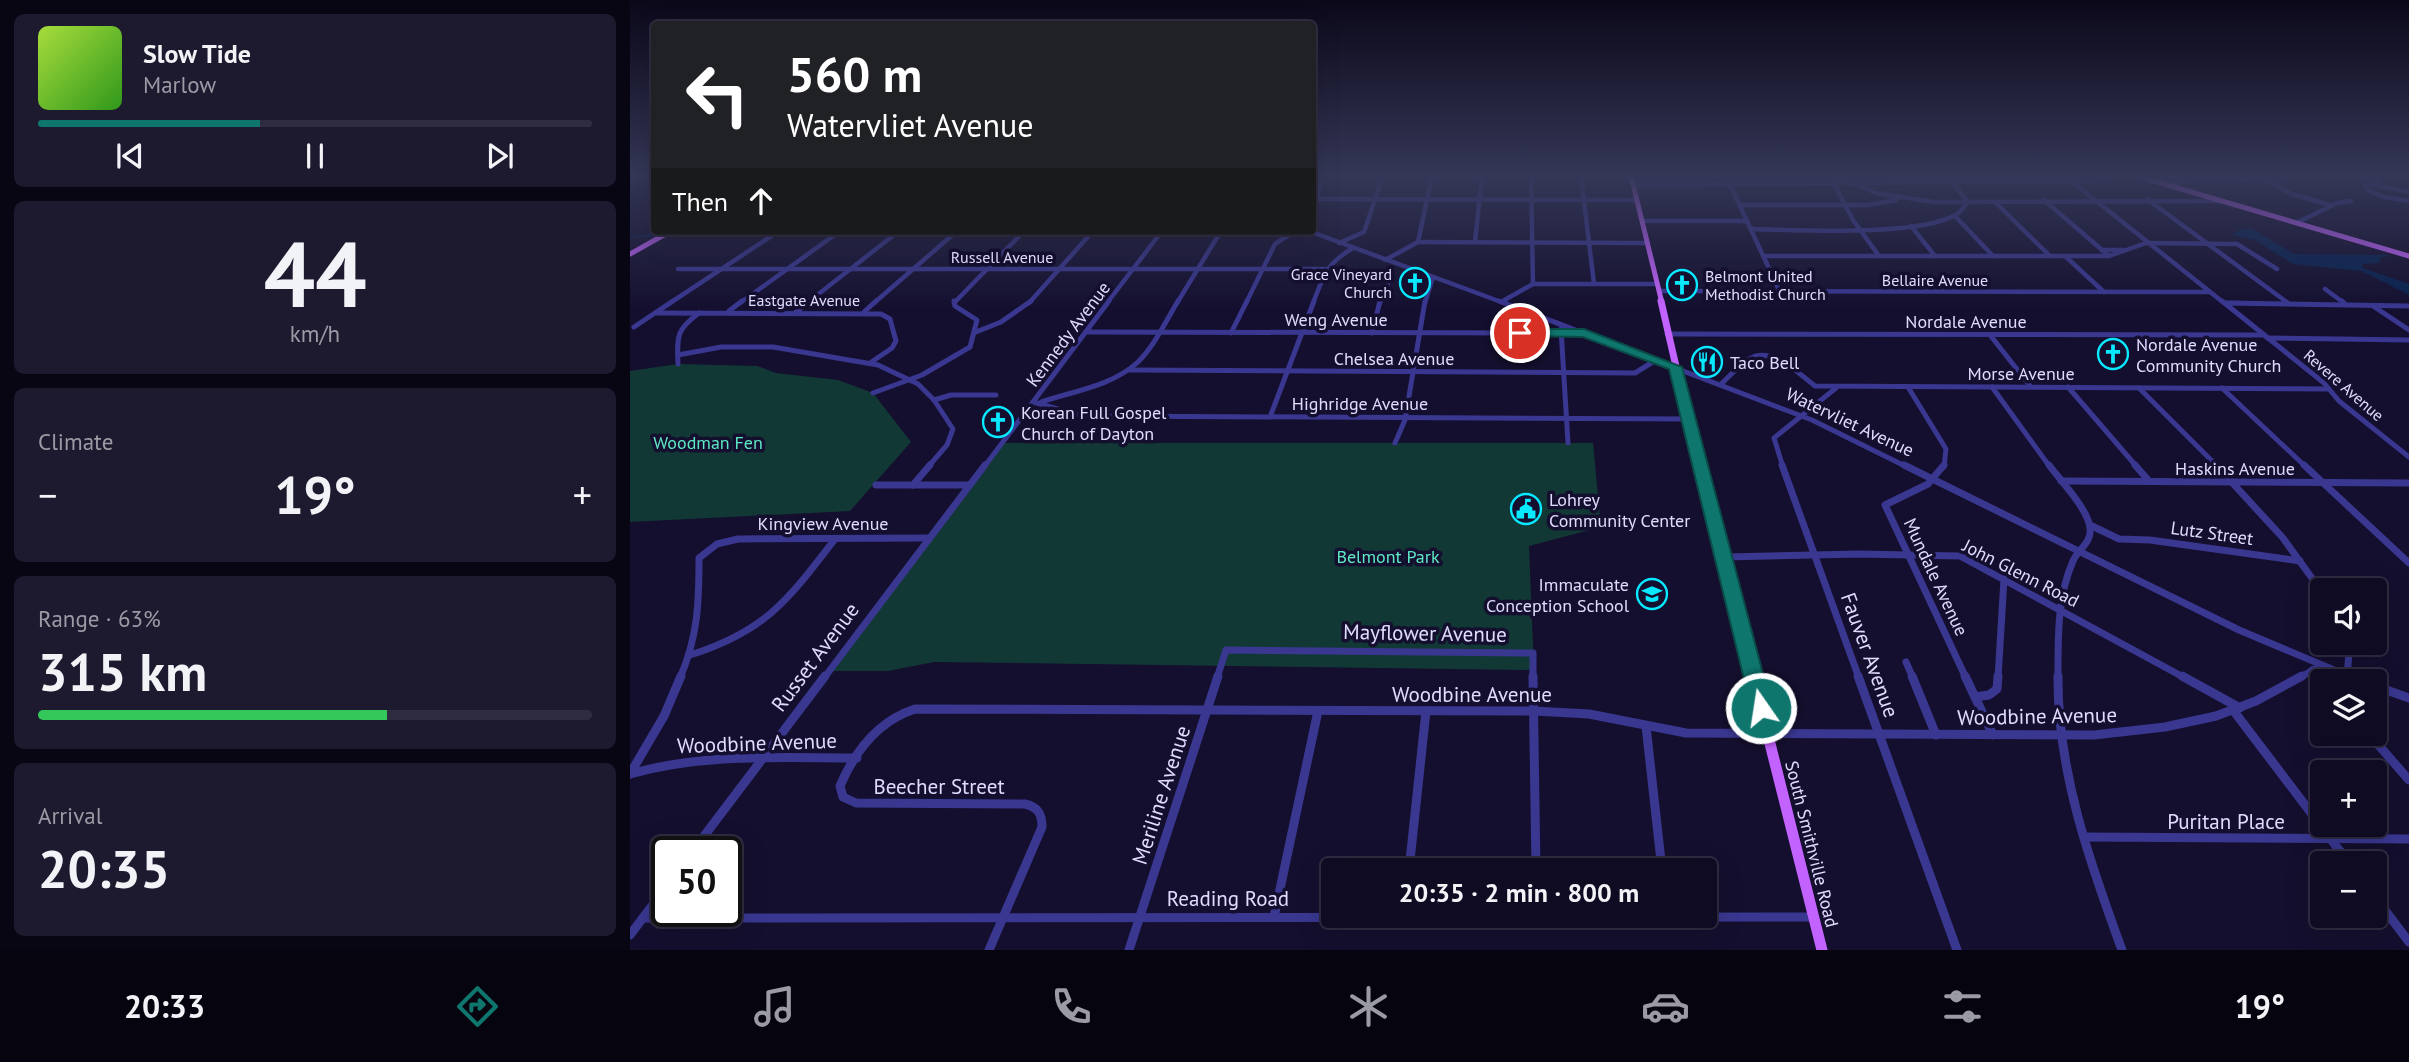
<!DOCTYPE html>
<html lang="en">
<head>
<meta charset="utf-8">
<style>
	:root { --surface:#0f0b22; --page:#1d192f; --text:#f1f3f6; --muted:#9b9ba5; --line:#2f2b40; --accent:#0f766e }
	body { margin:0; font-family:"PT Sans",sans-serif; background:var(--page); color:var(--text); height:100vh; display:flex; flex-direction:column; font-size:26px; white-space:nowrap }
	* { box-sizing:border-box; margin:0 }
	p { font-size:23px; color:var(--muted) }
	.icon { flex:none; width:38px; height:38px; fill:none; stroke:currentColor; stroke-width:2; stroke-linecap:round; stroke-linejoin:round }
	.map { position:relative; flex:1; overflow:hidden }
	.side { display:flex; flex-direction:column; gap:14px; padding:14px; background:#080613; width:630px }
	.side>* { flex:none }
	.top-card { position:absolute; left:21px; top:21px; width:665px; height:214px; border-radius:7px; box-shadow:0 7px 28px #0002,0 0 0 2px var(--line); background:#202124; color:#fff; overflow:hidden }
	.buttons { position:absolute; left:1680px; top:578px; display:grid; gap:14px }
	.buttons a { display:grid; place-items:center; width:77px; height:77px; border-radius:7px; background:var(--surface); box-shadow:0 7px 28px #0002,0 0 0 2px var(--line); font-size:35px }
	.speed { position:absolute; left:21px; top:836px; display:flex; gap:14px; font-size:35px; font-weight:700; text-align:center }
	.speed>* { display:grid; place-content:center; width:91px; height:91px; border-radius:50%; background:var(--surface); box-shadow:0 7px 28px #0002,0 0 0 2px var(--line); line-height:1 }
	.speed .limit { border:4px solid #111; border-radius:10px; background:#fff; color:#111 }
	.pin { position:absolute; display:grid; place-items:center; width:60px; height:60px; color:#fff; margin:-30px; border:4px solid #fff; border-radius:50%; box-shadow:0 2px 7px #0007 }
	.me { position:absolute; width:77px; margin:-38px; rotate:347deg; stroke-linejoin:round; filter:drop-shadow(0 0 5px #0008) }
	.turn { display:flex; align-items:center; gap:24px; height:147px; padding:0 21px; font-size:32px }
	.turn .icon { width:91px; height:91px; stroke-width:2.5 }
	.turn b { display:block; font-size:49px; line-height:60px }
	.then { display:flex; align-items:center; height:66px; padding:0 21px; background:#0003; gap:14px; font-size:26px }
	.big { font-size:52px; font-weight:800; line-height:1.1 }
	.side .tile { flex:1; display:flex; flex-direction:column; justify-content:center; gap:10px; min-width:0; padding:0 24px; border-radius:10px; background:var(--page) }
	.side .dial { align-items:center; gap:0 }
	.dial b { font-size:91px; line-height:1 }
	.song { display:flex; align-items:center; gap:21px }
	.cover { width:84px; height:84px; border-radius:10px; background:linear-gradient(135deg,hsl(80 70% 55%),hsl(110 70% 35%)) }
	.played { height:7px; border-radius:4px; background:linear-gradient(90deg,var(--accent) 40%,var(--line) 40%) }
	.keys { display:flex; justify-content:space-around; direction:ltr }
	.heat { display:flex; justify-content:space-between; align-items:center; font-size:38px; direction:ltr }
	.charge { height:10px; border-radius:5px; background:linear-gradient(90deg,#34c759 63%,var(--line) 0) }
	.trip { position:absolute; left:691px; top:858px; width:396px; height:70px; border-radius:7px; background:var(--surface); box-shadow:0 7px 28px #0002,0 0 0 2px var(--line); font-weight:800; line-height:70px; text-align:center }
	.dock { display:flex; height:112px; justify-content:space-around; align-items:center; background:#06040e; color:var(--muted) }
	.dock .icon { width:49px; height:49px }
	.dock .active { color:var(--accent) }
	.dock b { font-size:32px; color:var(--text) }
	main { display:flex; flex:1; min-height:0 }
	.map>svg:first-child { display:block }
	.green { fill:#123836 }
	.water { fill:#07224f }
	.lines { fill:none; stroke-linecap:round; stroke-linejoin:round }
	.stream { stroke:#07224f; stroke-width:2 }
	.minor-far3 { stroke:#393790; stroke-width:4.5 }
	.minor-far2 { stroke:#393790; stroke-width:5 }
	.minor-far1 { stroke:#393790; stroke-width:7 }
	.minor { stroke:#393790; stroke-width:9 }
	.major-far3 { stroke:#c363ff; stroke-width:5 }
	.major-far2 { stroke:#c363ff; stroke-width:7 }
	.major-far1 { stroke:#c363ff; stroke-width:9 }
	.major { stroke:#c363ff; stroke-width:11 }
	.route { fill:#0f766e; stroke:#0a4d48; stroke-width:2 }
	.labels { text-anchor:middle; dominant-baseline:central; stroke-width:7; stroke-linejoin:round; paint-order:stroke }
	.far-street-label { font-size:16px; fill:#e0dcff; stroke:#140f2e }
	.far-poi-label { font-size:16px; fill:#e0dcff; stroke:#140f2e; text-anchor:end }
	.street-label { font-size:18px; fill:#e0dcff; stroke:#140f2e }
	.poi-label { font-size:18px; fill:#e0dcff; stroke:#140f2e; text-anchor:start }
	.park-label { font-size:18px; fill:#5deac5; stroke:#140f2e }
	.near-street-label { font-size:21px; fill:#e0dcff; stroke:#140f2e }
</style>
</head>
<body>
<main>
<section class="side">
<div class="tile">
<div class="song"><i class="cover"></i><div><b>Slow Tide</b><p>Marlow</p></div></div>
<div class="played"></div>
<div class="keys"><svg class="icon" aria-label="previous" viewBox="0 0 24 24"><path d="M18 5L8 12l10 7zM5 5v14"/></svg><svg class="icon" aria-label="pause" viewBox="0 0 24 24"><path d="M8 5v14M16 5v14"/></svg><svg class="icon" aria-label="next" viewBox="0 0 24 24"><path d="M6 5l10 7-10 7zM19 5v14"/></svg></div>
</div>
<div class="tile dial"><b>44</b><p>km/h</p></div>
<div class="tile"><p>Climate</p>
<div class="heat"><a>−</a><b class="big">19°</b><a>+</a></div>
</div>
<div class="tile"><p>Range · 63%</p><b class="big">315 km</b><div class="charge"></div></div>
<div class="tile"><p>Arrival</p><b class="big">20:35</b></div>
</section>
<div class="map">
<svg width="1779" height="950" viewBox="0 0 1779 950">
	<rect width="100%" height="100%" fill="#140f2e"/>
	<!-- green -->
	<g class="green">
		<polygon points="48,364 127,366 146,373 208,380 243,393 281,442 220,511 0,522 0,371"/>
		<polygon points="373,443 963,443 971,527 899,546 904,670 304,662 258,671 198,671"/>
	</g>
	<!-- water -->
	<polygon class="water" points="1621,228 1664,254 1757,255 1759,256 1750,258 1749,263 1733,264 1732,268 1774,282 1779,284 1779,295 1732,271 1663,264 1625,240 1601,235 1611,229"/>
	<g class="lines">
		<!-- stream -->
		<g class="stream">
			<polyline points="40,235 95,231"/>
			<polyline points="0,237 27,235"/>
		</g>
		<!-- minor-far3 -->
		<g class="minor-far3">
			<polyline points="901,176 903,284"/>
			<polyline points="951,176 964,284"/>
			<polyline points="1096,176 1150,292"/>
			<polyline points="1200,176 1223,220 1249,256"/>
			<polyline points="1205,176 1246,193 1304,202 1592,201"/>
			<polyline points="1435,176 1594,303"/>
			<polyline points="1747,176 1749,181 1735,186 1737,190 1754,197 1779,201"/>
			<polyline points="1634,179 1662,194 1700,205"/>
			<polyline points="1740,184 1779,192"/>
			<polyline points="1003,185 1456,181 1493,176"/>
			<polyline points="1538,185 1562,179 1636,180"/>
			<polyline points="682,199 1007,200"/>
			<polyline points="1517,199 1658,303"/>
			<polyline points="1414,200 1479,256"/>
			<polyline points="1365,202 1420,256"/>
			<polyline points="1110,205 1238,205 1266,200"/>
			<polyline points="682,211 694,176"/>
			<polyline points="1326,217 1363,256"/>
			<polyline points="1013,221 1117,221"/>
			<polyline points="1666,223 1707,203 1721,201"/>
			<polyline points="1281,226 1305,256"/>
			<path d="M1121,229c45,1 170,8 206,-15 4,-3 8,-8 11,-12l-21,-26"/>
			<polyline points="679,231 874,303"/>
			<polyline points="788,242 1018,243"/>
			<polyline points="845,242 852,176"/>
			<polyline points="709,243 734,232 753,176"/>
			<polyline points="1471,250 1494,250"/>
			<polyline points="1134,256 1479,256 1516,243 1607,244 1647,269"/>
			<polyline points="1435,256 1474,292"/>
			<polyline points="755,260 788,242 802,176"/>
			<polyline points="48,269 696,269"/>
			<polyline points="1695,289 1714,303"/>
			<polyline points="1029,291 1580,292"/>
			<polyline points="871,302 903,284 1027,284"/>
			<polyline points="40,303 149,231"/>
			<polyline points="110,303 210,231"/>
			<polyline points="177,303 269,231"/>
			<polyline points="244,303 327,231"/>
			<polyline points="324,303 394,231"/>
			<polyline points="399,303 463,231"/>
			<polyline points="477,303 532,231"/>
			<polyline points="547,303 591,231"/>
			<polyline points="616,303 645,244 665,231"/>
			<path d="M683,303c11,-28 13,-39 40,-55"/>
			<polyline points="750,303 759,281"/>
			<polyline points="795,303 803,277"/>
			<polyline points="1595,303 1610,303"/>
		</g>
		<!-- minor-far2 -->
		<g class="minor-far2">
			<polyline points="869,301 1182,420 1277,467"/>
			<polyline points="1592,301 1694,383 1709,401 1779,457"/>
			<polyline points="1712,301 1715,304"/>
			<polyline points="1595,303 1779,306"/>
			<polyline points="1743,306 1779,330"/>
			<polyline points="99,311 112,301"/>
			<polyline points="234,312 246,301"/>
			<polyline points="27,313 251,314 260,319 266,341 262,348 240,363"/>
			<polyline points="165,313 180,301"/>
			<polyline points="4,327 43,301"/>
			<polyline points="931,329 938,443"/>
			<polyline points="346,332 371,322 401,301"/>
			<polyline points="457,332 949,333"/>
			<polyline points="601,333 617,301"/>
			<polyline points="742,333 750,301"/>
			<polyline points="1037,334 1634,335"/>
			<polyline points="1360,335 1401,387"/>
			<polyline points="1637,338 1779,340"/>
			<polyline points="48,355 91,347 143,347 248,365 288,384 304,400 323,429 317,445 298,467"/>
			<path d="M48,364c-1,-28 -2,-34 21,-51"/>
			<polyline points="499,370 1005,373 1026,360"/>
			<path d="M1091,384c9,-8 23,-25 35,-28 20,-5 45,19 59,30l514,3"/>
			<polyline points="1278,387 1316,449 1314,467"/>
			<polyline points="1362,387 1420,467"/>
			<polyline points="1438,387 1507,467"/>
			<polyline points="1509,388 1588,467"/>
			<polyline points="1592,388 1676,467"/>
			<polyline points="243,393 292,375 340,347 347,320 325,306 324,301"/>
			<polyline points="304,400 321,395 366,395"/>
			<polyline points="403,402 446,414 470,416 1059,419"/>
			<path d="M411,402c33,-11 71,-16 97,-40 17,-17 28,-41 40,-61"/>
			<polyline points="640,417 684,301"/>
			<polyline points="765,443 775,420 795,301"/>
			<polyline points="354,467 479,301"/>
			<polyline points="1153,467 1144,438 1206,388"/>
		</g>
		<!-- minor-far1 -->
		<g class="minor-far1">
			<polyline points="1152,465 1229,678"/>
			<polyline points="1274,465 1609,630 1723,678"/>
			<polyline points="1314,465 1298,484 1255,505 1336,678"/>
			<path d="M1419,465c12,16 39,44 41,63 2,15 -12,21 -17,33 -16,36 -15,78 -15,117"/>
			<polyline points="1505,465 1519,481"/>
			<polyline points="1586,465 1653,538 1692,592"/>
			<polyline points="1674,465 1779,563"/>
			<polyline points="1431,481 1779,483"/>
			<polyline points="246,485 339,485"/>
			<polyline points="283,485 300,465"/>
			<polyline points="1460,525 1489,539 1520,540 1670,561"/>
			<polyline points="1095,557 1229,554 1330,556 1555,678"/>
			<path d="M60,655c76,-24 98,-55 145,-116"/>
			<polyline points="1276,662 1283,678"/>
			<polyline points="1682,670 1689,678"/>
			<polyline points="1717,676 1720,642"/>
			<path d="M50,678c18,-42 19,-75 19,-120l18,-14 21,-5 191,-1"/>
			<polyline points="194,678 355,465"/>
			<polyline points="587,678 596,650 903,653 903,678"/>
			<polyline points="1368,678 1374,579"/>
			<polyline points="1669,678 1690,666"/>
		</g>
		<!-- minor -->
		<g class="minor">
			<polyline points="903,676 906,870"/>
			<polyline points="1228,676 1327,950"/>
			<polyline points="1282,676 1306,735"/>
			<polyline points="1335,676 1363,735"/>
			<path d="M1428,676c-1,94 32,187 64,274"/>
			<polyline points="1552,676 1610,708"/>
			<polyline points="1687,676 1692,682"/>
			<polyline points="1719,676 1731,681"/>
			<polyline points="1745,686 1779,698"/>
			<polyline points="1345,697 1359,695 1367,689 1368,676"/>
			<polyline points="1603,710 1719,863"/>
			<polyline points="1016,726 1032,870"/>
			<polyline points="1738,733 1779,780"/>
			<polyline points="0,774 34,716 51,676"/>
			<path d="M0,774c74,-21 150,-16 227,-16"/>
			<polyline points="1454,837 1779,839"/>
			<polyline points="62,852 195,676"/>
			<polyline points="779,870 796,711"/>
			<polyline points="1745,897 1779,942"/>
			<polyline points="644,917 688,711"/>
			<polyline points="13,918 1184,917"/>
			<polyline points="0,935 37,886"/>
			<path d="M359,950l53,-123c0,-13 -4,-20 -17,-23l-169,-1 -13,-6 -3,-11c15,-35 38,-65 75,-77l619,2 55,3 97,19 408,2 71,-8 51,-11 40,-15 46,-25"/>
			<polyline points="499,950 588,676"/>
		</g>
		<!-- major-far3 -->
		<g class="major-far3">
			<polyline points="1001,176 1032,303"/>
			<polyline points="1507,176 1779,256"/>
			<polyline points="0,254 41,231"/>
		</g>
		<!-- major-far2 -->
		<polyline class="major-far2" points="1031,301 1069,467"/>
		<!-- major-far1 -->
		<polyline class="major-far1" points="1069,465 1123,678"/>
		<!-- major -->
		<polyline class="major" points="1123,676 1192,950"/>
	</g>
	<!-- sky -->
	<linearGradient id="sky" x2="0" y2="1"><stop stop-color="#0b0819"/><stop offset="0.57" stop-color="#343757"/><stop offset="1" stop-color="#343757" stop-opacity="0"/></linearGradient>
	<rect width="1779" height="309" fill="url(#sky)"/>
	<!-- route -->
	<polygon class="route" points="890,329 954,329 1052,367 1142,708 1139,714 1131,716 1124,714 1121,708 1039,369 953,337 886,336 884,333"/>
	<!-- icons -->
	<defs>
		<g id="church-ring" transform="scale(1.575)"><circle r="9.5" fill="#140f2e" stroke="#08e9ff" stroke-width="1.5"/><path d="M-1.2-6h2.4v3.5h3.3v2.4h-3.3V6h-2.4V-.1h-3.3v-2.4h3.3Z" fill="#08e9ff"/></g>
		<g id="restaurant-ring" transform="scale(1.575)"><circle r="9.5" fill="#140f2e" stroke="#08e9ff" stroke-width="1.5"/><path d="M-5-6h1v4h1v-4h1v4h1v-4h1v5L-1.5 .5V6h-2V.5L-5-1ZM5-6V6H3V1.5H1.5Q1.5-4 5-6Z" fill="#08e9ff"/></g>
		<g id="civic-ring" transform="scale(1.575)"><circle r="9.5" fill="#140f2e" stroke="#08e9ff" stroke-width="1.5"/><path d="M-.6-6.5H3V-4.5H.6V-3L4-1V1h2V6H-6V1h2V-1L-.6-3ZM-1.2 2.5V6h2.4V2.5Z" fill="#08e9ff"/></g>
		<g id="school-ring" transform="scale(1.575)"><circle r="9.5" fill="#140f2e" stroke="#08e9ff" stroke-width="1.5"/><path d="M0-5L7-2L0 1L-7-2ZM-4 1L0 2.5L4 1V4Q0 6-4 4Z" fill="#08e9ff"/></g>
	</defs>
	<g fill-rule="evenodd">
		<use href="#church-ring" x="785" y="283"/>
		<use href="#church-ring" x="1052" y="285"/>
		<use href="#church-ring" x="1483" y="354"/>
		<use href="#restaurant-ring" x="1077" y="362"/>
		<use href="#church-ring" x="368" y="422"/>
		<use href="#civic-ring" x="896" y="509"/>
		<use href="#school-ring" x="1022" y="594"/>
	</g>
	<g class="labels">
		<!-- far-street labels -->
		<g class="far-street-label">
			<text x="372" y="257">Russell Avenue</text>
			<text x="1305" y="280">Bellaire Avenue</text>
			<text x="174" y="300">Eastgate Avenue</text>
			<text transform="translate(1714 385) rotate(41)">Revere Avenue</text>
		</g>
		<!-- far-poi labels -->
		<g class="far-poi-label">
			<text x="762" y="274">Grace Vineyard<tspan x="762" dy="18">Church</tspan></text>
			<text x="1075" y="276" text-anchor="start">Belmont United<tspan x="1075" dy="18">Methodist Church</tspan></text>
		</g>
		<!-- street labels -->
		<g class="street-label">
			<text x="706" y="319">Weng Avenue</text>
			<text x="1336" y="321">Nordale Avenue</text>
			<text transform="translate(438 334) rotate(-53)">Kennedy Avenue</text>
			<text x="764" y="358">Chelsea Avenue</text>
			<text x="1391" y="373">Morse Avenue</text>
			<text x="730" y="403">Highridge Avenue</text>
			<text transform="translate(1220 422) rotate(25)">Watervliet Avenue</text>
			<text x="1605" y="468">Haskins Avenue</text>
			<text x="193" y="523">Kingview Avenue</text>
			<text transform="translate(1582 533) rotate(8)">Lutz Street</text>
			<text transform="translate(1391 573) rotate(27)">John Glenn Road</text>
			<text transform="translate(1306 577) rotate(65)">Mundale Avenue</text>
			<text transform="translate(1182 844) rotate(76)">South Smithville Road</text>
		</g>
		<!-- poi labels -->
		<g class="poi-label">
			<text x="1506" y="344">Nordale Avenue<tspan x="1506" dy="21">Community Church</tspan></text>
			<text x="1100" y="362">Taco Bell</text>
			<text x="391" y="412">Korean Full Gospel<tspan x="391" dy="21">Church of Dayton</tspan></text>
			<text x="919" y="499">Lohrey<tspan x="919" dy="21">Community Center</tspan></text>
			<text x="999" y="584" text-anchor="end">Immaculate<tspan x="999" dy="21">Conception School</tspan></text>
		</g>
		<!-- park labels -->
		<g class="park-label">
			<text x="78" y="442">Woodman Fen</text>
			<text x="758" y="556">Belmont Park</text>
		</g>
		<!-- near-street labels -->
		<g class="near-street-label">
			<text transform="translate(795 633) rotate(1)">Mayflower Avenue</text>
			<text transform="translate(1240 655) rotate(70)">Fauver Avenue</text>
			<text transform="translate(185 657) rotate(-53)">Russet Avenue</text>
			<text x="842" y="694">Woodbine Avenue</text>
			<text transform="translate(1407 716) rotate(-1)">Woodbine Avenue</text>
			<text transform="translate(127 743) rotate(-2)">Woodbine Avenue</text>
			<text x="309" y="786">Beecher Street</text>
			<text transform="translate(531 795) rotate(-72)">Meriline Avenue</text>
			<text x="1596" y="821">Puritan Place</text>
			<text x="598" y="898">Reading Road</text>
		</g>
	</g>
</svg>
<div class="buttons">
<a><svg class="icon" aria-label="sound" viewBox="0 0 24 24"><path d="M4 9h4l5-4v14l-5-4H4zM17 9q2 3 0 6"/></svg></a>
<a><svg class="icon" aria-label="layers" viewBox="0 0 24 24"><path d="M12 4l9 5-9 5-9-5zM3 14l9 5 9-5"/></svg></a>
<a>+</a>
<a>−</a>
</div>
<div class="speed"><div class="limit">50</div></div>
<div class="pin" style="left:890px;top:333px;background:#d93025"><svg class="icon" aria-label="arrive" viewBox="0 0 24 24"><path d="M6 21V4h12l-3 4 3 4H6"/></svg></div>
<svg class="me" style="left:1131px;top:708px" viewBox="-20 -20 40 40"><circle r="17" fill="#0f766e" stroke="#fff" stroke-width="3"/><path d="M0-11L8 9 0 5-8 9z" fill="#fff"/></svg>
<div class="trip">20:35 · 2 min · 800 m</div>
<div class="top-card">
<div class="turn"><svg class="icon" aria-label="left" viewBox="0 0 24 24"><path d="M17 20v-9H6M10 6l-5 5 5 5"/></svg><div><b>560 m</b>Watervliet Avenue</div></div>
<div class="then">Then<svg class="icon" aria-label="ahead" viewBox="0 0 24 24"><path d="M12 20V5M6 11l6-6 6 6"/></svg></div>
</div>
</div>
</main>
<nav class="dock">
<b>20:33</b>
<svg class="icon active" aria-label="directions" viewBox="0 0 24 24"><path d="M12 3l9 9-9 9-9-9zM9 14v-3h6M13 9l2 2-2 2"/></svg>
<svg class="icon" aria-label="music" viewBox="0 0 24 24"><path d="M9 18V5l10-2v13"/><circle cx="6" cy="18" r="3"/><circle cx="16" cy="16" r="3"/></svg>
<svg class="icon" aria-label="phone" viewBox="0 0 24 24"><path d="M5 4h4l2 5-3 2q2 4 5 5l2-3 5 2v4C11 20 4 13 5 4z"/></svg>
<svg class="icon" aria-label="climate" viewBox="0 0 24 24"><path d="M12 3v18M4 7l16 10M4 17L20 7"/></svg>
<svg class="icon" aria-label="car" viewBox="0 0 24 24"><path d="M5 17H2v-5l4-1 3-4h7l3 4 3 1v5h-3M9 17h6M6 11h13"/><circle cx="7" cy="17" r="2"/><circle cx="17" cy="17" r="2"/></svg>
<svg class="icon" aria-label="filters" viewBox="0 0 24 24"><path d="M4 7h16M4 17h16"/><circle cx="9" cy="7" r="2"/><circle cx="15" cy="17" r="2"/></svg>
<b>19°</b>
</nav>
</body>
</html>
